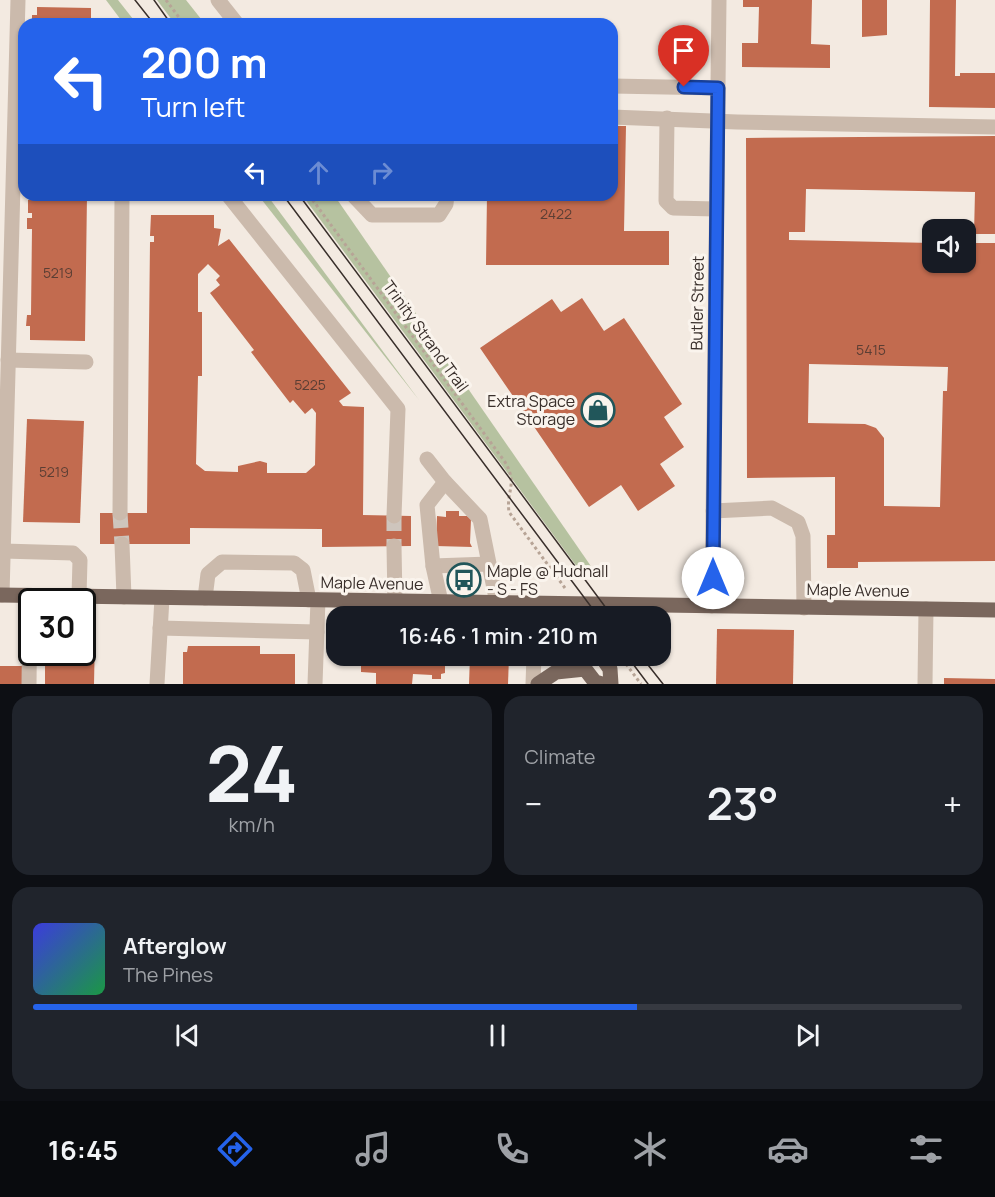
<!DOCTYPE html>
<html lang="en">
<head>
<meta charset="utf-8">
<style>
	:root { --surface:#171b24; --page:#20242c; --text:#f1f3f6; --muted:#9ea1a6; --line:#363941; --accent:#2563eb }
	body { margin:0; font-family:Manrope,sans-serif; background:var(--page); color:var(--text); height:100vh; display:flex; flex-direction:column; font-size:22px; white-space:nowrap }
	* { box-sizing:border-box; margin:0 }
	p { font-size:20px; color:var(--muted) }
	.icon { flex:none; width:33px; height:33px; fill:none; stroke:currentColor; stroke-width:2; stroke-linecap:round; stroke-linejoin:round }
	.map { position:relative; height:684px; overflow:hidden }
	.side { display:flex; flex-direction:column; gap:12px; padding:12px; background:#0d0f14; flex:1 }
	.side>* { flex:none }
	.guide { position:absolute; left:18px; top:18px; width:600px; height:183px; border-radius:18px; box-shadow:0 2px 4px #0004; background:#2563eb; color:#fff; overflow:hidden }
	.buttons { position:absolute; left:922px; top:219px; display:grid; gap:12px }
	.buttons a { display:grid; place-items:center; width:54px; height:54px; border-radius:12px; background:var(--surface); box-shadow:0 2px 4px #0004; font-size:30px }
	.speed { position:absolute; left:18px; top:588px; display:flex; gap:12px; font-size:30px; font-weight:700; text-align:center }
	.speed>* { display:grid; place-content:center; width:78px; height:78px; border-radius:50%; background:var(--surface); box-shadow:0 2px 4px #0004; line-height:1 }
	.speed .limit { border:3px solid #111; border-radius:9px; background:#fff; color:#111 }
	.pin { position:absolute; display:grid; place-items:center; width:51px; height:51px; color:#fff; margin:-62px -26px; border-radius:50% 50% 50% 0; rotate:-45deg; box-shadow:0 0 6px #0007 }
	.pin .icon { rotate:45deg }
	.me { position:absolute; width:66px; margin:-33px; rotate:0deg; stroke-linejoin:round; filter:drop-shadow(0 0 4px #0008) }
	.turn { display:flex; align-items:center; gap:21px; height:126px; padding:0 24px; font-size:27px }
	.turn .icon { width:78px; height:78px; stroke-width:2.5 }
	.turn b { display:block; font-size:42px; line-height:51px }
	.lanes { display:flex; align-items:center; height:57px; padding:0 24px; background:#0003; justify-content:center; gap:30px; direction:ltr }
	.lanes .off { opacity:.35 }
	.big { font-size:45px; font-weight:600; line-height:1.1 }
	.side .widget { flex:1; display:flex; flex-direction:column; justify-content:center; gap:9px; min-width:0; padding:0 21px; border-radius:18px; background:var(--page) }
	.side .dial { align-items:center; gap:0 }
	.dial b { font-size:78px; line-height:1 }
	.song { display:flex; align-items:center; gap:18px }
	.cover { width:72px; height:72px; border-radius:9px; background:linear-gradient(135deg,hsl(240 70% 55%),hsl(140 70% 35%)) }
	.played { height:6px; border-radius:3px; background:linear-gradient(90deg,var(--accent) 65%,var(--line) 65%) }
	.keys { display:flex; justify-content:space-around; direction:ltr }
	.heat { display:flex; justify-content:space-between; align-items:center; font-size:33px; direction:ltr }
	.side .tiles { flex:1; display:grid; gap:12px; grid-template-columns:1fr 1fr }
	.widget:last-child { grid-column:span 2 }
	.trip { position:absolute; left:326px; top:606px; width:345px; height:60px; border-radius:18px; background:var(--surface); box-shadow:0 2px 4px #0004; font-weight:600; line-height:60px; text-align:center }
	.menu { display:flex; height:96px; justify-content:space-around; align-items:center; background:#090b0e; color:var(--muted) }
	.menu .icon { width:42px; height:42px }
	.menu .selected { color:var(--accent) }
	.menu b { font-size:27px; color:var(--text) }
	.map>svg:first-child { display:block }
	.green { fill:#b6c2a0 }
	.building { fill:#c26b4f; fill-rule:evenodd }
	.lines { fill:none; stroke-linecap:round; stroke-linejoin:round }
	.minor-tunnel { stroke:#cec5bd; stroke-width:15; stroke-dasharray:15 8; stroke-linecap:butt }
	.path { stroke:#b7a496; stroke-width:3; stroke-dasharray:3 3; stroke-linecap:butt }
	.minor { stroke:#cbbaac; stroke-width:15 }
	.major { stroke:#7a675d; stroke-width:15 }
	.tram { stroke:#392f2b; stroke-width:1.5 }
	.route-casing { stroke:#184099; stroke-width:15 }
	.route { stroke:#2563eb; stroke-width:10 }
	.labels { text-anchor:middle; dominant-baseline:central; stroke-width:6; stroke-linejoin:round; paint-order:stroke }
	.number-label { font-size:14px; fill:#5b3e34 }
	.street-label { font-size:16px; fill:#392f2b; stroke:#faf4ed }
	.poi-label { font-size:16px; fill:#392f2b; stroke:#faf4ed; text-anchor:end }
</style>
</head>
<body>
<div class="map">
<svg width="995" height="684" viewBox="0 0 995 684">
	<rect width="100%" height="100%" fill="#f3eae1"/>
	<!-- green -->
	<g class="green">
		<polygon points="106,0 118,0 137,24 124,24"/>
		<polygon points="157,0 186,0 205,24 175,24"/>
		<polygon points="258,195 267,195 419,400"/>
		<polygon points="302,195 334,195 595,572 583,575"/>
	</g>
	<!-- building -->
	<g class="building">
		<polygon points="743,0 812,0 811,44 830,45 830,68 742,67 742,43 758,43 759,7 743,7"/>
		<polygon points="862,0 887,0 887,35 862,37"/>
		<polygon points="930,0 956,0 955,76 960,76 960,73 995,73 995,108 929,107"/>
		<polygon points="37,7 91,8 91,24 32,24 32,15 37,15"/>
		<polygon points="612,126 626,126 624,231 669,231 669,265 486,265 487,195 612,195"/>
		<path d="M995,136v98h-21l1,-42 -169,-3 -1,43h-16v8l144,3v19h33v-19h29v318l-137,1v6h-31v-33h8v-58l-88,1 -1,-340zM809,364l139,3 -1,24h-4l-3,116 -56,-1v-68l-8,-10 -11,-4 -57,-1z"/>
		<polygon points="33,195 87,195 85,341 30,340 30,326 26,326 27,315 31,315 32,229 27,229 27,218 32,218 32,213 28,213 28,200 32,200"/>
		<path d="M151,215h63v13l7,1 -3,17 11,-7 122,154 -12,8 4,5 21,1 -1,108 48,1v30l-89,1v-18l-132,-1v16h-90v-31h47l3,-271h4v-6h-4zM208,264l12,12 -4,4 4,5 -10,8 44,57 -3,2 39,51 3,-3 12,14 7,-6 4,5 -1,52 -9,8h-39v-10l-7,-2 -22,5v6l-33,-1 -9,-7 2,-88h4v-64h-4v-38z"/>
		<polygon points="582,298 604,331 624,318 682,404 664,417 684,447 660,464 675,486 638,511 621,485 589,507 480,348 552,299 561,312"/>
		<polygon points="27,419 84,421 80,523 23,522"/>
		<polygon points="446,511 459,511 459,516 467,516 471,519 470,543 472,547 436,546 437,516 446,517"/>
		<polygon points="717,629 794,630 793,684 716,684"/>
		<polygon points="82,636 95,636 94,684 45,684 45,652 82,652"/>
		<polygon points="188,646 260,646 260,654 295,654 295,684 183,684 183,652 187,652"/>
		<polygon points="361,656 445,656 445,673 441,674 441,679 432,679 432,675 413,674 412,684 376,684 376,673 361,672"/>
		<polygon points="470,656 509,656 508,684 469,684"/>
		<polygon points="0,666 27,666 26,684 0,684"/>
		<polygon points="944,678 995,679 995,684 944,684"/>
	</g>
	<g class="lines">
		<!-- minor-tunnel -->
		<g class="minor-tunnel">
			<polyline points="120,513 122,544"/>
			<polyline points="394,516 394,546"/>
		</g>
		<!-- path -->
		<g class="path">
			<polyline points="166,0 184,24"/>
			<path d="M309,195l196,267c13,22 1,29 4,50l56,76"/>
			<polyline points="626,664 641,684"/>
		</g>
		<!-- minor -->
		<g class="minor">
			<polyline points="218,0 237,24"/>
			<polyline points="612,86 718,88"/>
			<polyline points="612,117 737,122 995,127"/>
			<polyline points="667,118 666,201 673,208 716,209"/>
			<polyline points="228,195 398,409 394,516"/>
			<polyline points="353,195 372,215 439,215 446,204 447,195"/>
			<polyline points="8,360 86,362"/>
			<polyline points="427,459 445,482 480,519 497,603"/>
			<polyline points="713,511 772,508 798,522 803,536 804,608"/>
			<polyline points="120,513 122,195"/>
			<polyline points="122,544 124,597"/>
			<polyline points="394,546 395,601"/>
			<polyline points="3,551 73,553 80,560 79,596"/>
			<polyline points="433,566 489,564"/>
			<polyline points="2,595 18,0"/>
			<polyline points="205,598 208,574 222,562 294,563 303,570 309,600"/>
			<polyline points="441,602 433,566 427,505 445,482"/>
			<polyline points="712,606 719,0"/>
			<polyline points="535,616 536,603"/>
			<polyline points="160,628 317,632"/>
			<polyline points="29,684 30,596"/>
			<polyline points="157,684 162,598"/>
			<polyline points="315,684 318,600"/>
			<polyline points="533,684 534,656"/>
			<polyline points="925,684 926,609"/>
		</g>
		<!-- major -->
		<g class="major">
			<polyline points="0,595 995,610"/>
			<polyline points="575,656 595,682 602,684"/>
			<polyline points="601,656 610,669 611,684"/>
			<polyline points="538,684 556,672 585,669"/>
		</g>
		<!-- tram -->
		<g class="tram">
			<polyline points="135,0 154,24"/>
			<polyline points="154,0 171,24"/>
			<polyline points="283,195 598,616"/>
			<polyline points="299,195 612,616"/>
			<polyline points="627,656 648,684"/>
			<polyline points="641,656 663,684"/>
		</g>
	</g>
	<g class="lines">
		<!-- route casing -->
		<g class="route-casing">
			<polyline id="route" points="684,87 718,88 713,578"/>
		</g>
		<!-- route -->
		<use href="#route" class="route"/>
	</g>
	<!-- icons -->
	<defs>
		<g id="shop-ring" transform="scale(1.725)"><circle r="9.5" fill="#faf4ed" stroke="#21565a" stroke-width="1.5"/><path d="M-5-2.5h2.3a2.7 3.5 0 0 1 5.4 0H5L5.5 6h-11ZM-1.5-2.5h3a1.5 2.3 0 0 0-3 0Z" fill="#21565a"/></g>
		<g id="bus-ring" transform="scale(1.725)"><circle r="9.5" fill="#faf4ed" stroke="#21565a" stroke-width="1.5"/><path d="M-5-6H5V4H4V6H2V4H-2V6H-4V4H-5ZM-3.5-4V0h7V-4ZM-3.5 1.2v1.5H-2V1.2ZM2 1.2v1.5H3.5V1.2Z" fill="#21565a"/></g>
	</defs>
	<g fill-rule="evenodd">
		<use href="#shop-ring" x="598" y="410"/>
		<use href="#bus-ring" x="464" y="580"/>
	</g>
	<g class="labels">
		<!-- number labels -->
		<g class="number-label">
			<text x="556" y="213">2422</text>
			<text x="58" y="272">5219</text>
			<text x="871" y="349">5415</text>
			<text x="310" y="384">5225</text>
			<text x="54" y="471">5219</text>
		</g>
		<!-- street labels -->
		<g class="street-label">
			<text transform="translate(697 303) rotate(-89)">Butler Street</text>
			<text transform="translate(426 336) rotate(54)">Trinity Strand Trail</text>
			<text transform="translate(372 583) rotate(1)">Maple Avenue</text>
			<text transform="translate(858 590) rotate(1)">Maple Avenue</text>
		</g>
		<!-- poi labels -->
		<g class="poi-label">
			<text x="575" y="401">Extra Space<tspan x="575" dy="18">Storage</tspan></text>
			<text x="487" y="571" text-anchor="start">Maple @ Hudnall<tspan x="487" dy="18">- S - FS</tspan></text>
		</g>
	</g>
</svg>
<div class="buttons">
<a><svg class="icon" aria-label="sound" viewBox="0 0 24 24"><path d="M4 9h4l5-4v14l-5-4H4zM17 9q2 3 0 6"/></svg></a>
</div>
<div class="speed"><div class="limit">30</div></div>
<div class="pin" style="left:684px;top:87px;background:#d93025"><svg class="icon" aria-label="arrive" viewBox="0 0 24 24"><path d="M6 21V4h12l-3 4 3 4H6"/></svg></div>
<svg class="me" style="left:713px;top:578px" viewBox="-20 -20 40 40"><circle r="19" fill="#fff"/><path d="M0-13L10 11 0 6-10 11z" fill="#2563eb"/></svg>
<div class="trip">16:46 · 1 min · 210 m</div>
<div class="guide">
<div class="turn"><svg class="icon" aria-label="left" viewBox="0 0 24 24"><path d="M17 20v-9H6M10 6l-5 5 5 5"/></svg><div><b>200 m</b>Turn left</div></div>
<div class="lanes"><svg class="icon" aria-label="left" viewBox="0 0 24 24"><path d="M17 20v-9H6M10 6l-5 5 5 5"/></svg><svg class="icon off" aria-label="ahead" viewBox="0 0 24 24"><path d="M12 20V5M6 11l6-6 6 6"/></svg><svg class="icon off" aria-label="right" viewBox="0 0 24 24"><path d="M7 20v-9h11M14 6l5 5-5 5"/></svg></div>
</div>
</div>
<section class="side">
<div class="tiles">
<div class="widget dial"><b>24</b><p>km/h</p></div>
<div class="widget"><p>Climate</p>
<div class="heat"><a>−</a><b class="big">23°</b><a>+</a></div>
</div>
<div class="widget">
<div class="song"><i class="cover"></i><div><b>Afterglow</b><p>The Pines</p></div></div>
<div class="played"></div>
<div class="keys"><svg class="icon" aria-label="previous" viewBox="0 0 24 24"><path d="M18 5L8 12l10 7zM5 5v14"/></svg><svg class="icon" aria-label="pause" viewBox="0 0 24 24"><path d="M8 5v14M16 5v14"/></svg><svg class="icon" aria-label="next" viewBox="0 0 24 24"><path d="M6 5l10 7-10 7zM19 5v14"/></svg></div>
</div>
</div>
</section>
<nav class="menu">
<b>16:45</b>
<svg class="icon selected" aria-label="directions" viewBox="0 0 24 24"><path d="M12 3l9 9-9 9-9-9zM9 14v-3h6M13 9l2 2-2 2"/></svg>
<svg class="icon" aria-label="music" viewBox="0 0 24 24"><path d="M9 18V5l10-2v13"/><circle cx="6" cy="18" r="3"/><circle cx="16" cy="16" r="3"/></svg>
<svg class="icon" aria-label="phone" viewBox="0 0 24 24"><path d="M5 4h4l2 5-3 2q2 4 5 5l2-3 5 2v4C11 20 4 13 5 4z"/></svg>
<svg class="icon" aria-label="climate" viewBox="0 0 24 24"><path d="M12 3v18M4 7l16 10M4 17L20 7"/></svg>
<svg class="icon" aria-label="car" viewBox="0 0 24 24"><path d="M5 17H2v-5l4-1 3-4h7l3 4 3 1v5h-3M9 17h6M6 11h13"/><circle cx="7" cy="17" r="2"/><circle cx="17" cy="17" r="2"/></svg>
<svg class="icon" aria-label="filters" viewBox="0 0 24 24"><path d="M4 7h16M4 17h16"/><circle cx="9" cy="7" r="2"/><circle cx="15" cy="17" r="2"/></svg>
</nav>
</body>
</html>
